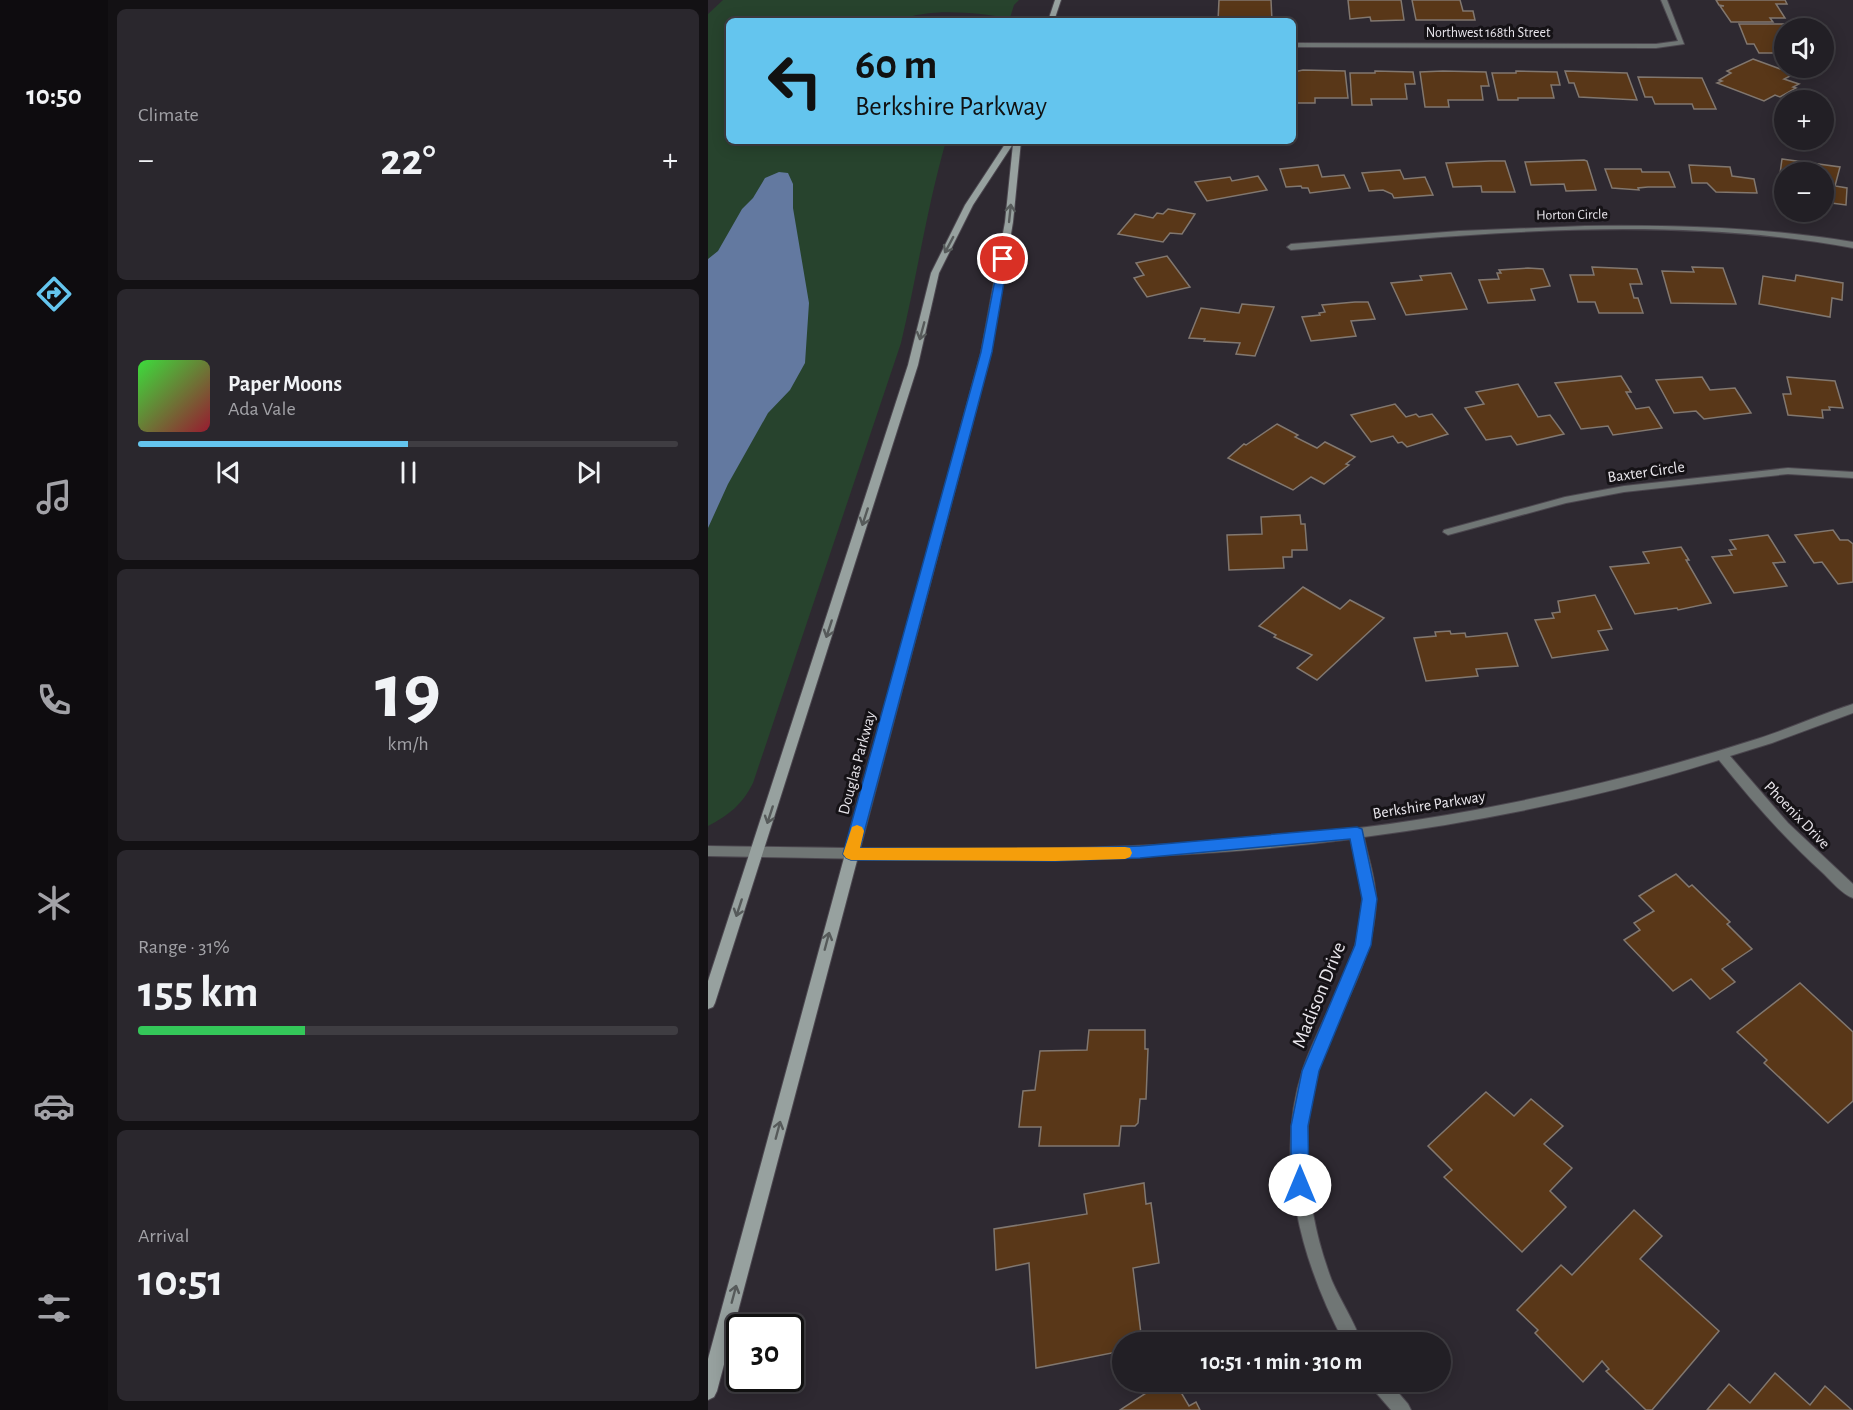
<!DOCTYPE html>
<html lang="en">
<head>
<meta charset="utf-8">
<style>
	:root { --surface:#221f25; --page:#2a272d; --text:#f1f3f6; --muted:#a2a2a7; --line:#3f3d42; --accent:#64c5ee }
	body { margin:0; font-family:"Alegreya Sans",sans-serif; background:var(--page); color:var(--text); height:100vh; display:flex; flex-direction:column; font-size:22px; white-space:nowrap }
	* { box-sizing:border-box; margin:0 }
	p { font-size:20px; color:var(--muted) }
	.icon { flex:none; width:33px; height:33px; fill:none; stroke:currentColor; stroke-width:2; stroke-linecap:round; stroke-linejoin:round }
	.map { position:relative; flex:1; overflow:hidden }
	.drawer { display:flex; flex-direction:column; gap:9px; padding:9px; background:#131114; width:600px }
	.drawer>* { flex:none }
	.guide { position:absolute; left:18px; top:18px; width:570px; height:126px; border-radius:9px; box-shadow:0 3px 15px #0003,0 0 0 2px var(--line); background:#64c5ee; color:#111; overflow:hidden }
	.buttons { position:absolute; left:1066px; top:18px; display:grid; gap:12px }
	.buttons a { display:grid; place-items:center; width:60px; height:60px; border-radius:50%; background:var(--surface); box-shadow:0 3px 15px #0003,0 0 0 2px var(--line); font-size:30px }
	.speed { position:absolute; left:18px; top:1314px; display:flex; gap:12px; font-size:30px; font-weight:700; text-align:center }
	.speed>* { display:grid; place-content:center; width:78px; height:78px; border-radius:50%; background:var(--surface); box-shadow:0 3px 15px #0003,0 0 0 2px var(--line); line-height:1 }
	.speed .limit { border:3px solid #111; border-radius:9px; background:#fff; color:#111 }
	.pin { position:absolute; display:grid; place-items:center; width:51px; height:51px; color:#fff; margin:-26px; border:3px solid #fff; border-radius:50%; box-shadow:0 2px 6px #0007 }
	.me { position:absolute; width:66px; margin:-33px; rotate:0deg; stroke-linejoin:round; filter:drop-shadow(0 0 4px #0008) }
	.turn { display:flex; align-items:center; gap:21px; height:126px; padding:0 30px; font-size:27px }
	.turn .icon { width:78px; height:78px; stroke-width:2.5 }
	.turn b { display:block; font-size:42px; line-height:51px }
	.big { font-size:45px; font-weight:700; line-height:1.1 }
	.drawer .tile { flex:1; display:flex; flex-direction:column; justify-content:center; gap:9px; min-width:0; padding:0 21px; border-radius:9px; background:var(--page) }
	.drawer .dial { align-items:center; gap:0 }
	.dial b { font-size:78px; line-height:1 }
	.song { display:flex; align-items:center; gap:18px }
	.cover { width:72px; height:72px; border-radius:9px; background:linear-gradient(135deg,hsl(120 70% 55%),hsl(350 70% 35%)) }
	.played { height:6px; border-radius:3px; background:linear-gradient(90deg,var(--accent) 50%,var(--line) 50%) }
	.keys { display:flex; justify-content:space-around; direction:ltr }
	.heat { display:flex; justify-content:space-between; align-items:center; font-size:33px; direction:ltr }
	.charge { height:9px; border-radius:4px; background:linear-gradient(90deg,#34c759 31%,var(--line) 0) }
	.trip { position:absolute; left:404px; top:1332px; width:339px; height:60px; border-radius:30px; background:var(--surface); box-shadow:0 3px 15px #0003,0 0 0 2px var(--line); font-weight:700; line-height:60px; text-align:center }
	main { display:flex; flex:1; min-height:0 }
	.tab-bar { display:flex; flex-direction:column; width:108px; justify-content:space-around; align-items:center; background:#0e0c0f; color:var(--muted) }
	.tab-bar .icon { width:42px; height:42px }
	.tab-bar .selected { color:var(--accent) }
	.tab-bar b { font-size:27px; color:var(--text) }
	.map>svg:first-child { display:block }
	.green { fill:#27432d }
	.water { fill:#6379a0 }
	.building { fill:#593718; stroke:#81776f; stroke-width:1.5 }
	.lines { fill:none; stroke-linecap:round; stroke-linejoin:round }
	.minor-casing { stroke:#4c474f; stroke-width:2 }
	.secondary-casing { stroke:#4c474f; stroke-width:2 }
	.minor { fill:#707675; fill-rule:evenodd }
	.secondary { fill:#97a19f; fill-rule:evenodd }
	.oneway { stroke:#565a5a }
	.route { fill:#1a73e8; stroke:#114b97; stroke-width:1.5 }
	.slow { fill:#f59e0b }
	.labels { text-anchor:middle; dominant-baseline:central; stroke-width:6; stroke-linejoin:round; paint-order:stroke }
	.far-street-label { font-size:14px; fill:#e9e6ec; stroke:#151216 }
	.street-label { font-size:16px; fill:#e9e6ec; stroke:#151216 }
	.near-street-label { font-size:20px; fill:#e9e6ec; stroke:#151216 }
</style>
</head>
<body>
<main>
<nav class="tab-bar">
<b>10:50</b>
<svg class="icon selected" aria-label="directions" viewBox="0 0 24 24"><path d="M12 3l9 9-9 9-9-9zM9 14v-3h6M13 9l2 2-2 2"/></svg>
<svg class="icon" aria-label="music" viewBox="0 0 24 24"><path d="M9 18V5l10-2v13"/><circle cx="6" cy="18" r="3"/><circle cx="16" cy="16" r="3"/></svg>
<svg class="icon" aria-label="phone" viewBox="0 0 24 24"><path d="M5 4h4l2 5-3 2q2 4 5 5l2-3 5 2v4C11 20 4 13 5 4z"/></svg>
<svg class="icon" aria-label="climate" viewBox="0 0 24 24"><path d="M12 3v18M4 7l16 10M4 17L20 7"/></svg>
<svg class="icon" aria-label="car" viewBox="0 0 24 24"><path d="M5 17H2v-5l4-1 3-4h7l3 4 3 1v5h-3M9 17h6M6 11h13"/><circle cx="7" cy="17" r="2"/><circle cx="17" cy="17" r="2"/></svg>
<svg class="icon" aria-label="filters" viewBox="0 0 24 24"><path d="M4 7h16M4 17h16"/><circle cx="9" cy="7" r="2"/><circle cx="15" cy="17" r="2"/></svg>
</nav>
<section class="drawer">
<div class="tile"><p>Climate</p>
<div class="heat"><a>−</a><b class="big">22°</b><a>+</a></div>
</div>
<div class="tile">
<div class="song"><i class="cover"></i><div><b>Paper Moons</b><p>Ada Vale</p></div></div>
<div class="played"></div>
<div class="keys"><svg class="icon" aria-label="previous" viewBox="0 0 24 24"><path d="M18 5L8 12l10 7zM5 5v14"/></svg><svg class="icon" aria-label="pause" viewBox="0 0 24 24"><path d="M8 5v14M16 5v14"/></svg><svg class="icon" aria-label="next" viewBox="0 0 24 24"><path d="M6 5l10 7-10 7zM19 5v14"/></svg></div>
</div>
<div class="tile dial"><b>19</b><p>km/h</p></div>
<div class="tile"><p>Range · 31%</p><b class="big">155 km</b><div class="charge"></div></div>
<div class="tile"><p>Arrival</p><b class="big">10:51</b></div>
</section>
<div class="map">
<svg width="1145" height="1410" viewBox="0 0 1145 1410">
	<rect width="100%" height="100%" fill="#2e2931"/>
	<!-- green -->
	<path class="green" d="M15,0h296l-5,5 -4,13c-34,-5 -80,-11 -112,3h-169v120h217c-19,66 -29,135 -45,202l-148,440c-11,22 -24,32 -45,43v-812z"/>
	<!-- water -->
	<polygon class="water" points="71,172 80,173 85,184 85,208 101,303 97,363 82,390 60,413 20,484 0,528 0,259 10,251 34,209 45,198 57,178"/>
	<!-- building -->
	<g class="building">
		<polygon points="511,0 563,0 564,21 510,21"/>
		<polygon points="640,0 693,0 696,20 663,21 662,17 642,19"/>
		<polygon points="704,0 752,0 755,11 765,11 767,20 708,20"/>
		<polygon points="1008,0 1077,0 1079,4 1068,4 1077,18 1062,18 1065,22 1023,22 1012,6 1016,6 1011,5"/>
		<polygon points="1031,24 1080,24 1083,28 1077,28 1077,53 1051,53 1046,44 1039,44"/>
		<polygon points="1045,59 1086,74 1076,79 1091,84 1085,87 1088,88 1072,97 1067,95 1056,101 1009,83 1014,81 1011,80 1023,73 1019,71"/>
		<polygon points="595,70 637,71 640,98 607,98 607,103 585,103 585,72"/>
		<polygon points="667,71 705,72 707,84 697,84 699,99 663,99 664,105 644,105 642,73 667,73"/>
		<polygon points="735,71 778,72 781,86 773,86 775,100 740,100 741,107 717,107 712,72"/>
		<polygon points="808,71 849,72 852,85 843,85 846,98 810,98 810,100 790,100 784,73 808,73"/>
		<polygon points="857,71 919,73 929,100 871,97 866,83 861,83"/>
		<polygon points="930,77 994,78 1008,109 986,109 984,104 947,104 944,97 937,97"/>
		<polygon points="1074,159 1132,167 1127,186 1139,188 1138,205 1116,202 1116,172 1077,172 1077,189 1070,188"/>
		<polygon points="876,160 879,161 888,190 858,191 856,184 823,185 817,162"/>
		<polygon points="782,161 797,161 807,192 774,192 773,186 745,187 738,163"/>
		<polygon points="610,165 614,177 636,175 642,188 602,193 600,188 594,188 593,186 578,187 572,169"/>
		<polygon points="981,165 1022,167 1024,176 1046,179 1049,193 1008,192 999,183 984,183"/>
		<polygon points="897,169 933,169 934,172 961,172 967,187 940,187 930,188 931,190 904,188"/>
		<polygon points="692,170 696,179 717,177 725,195 686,198 684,194 675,190 661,191 654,173"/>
		<polygon points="550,176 559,190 499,201 487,182 522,177 524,181"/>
		<polygon points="460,209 487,214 474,234 462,233 455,242 410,234 427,214 445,218 449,213 455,214"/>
		<polygon points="459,256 482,287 439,297 426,278 436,275 428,263"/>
		<polygon points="884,267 929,269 934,284 922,284 926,298 930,298 935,313 891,313 887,302 870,302 862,275 886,275"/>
		<polygon points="984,267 1015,268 1028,304 963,303 954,271 986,272"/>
		<polygon points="820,268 835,269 842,286 823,289 827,300 780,303 771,280 791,279 789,273 793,273 791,270"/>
		<polygon points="743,273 759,309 698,315 683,283 714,280 712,276"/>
		<polygon points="1088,275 1135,283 1134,300 1124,298 1122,317 1051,304 1055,276 1087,281"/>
		<polygon points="647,302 660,302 667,319 643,321 648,336 603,341 594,317 612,315 611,313 617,312 614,305"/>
		<polygon points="534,304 566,307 547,356 528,354 532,343 496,341 497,339 481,338 493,308 531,313"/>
		<polygon points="913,376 923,392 918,392 928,409 941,407 954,428 905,435 900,426 873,429 847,383"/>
		<polygon points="994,377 1002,390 1027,388 1043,413 996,419 988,411 966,413 948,380"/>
		<polygon points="1079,377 1127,381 1135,408 1121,407 1122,410 1114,410 1115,418 1080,415 1075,394 1083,394"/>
		<polygon points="810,384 830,417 842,415 856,434 809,445 803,436 778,440 757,408 776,404 768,392"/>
		<polygon points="687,404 698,417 708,414 711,417 724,414 740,434 699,447 694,442 690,443 685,436 663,442 643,415"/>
		<polygon points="569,424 590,435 587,437 609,448 617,442 647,457 638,464 641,465 616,484 603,477 585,490 520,458 536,444 538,445"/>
		<polygon points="592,515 593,524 597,524 599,550 584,550 584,557 575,557 576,568 521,570 519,535 554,534 553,517"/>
		<polygon points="1125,530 1132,540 1140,540 1145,544 1145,582 1130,584 1114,562 1106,563 1087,535"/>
		<polygon points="1060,535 1077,562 1065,563 1079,586 1026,593 1004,557 1024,555 1021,550 1028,549 1022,540"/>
		<polygon points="973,547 981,560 978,560 1003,603 970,610 969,608 927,614 902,567 941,563 935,552"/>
		<polygon points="595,587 632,609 642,600 676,618 609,680 589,668 604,655 566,637 568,635 551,626"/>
		<polygon points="887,595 904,629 890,631 900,650 844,658 827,620 846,618 844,613 852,612 850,601"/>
		<polygon points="742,631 743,634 757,633 758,637 799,633 810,666 768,669 770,676 718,681 706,638 728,636 727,632"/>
		<polygon points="968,874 981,887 984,885 1022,922 1019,924 1044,949 1014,969 1027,982 1002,999 983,979 965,991 916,940 932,930 926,923 946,911 931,896"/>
		<polygon points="1092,983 1145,1032 1145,1101 1120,1123 1056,1063 1059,1060 1029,1032"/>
		<polygon points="381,1030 437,1030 437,1049 440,1049 438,1099 432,1099 430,1123 427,1126 413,1126 411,1146 331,1146 333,1127 311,1127 315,1091 327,1090 332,1051 379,1050"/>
		<polygon points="778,1092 806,1116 823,1099 855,1126 836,1144 864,1168 842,1191 858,1207 814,1252 736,1177 744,1170 720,1146"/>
		<polygon points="436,1183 438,1204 443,1203 451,1263 425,1268 434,1342 414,1342 414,1351 328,1368 321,1263 288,1270 286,1229 379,1214 376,1194"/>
		<polygon points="926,1210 954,1236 932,1259 1011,1331 944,1410 938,1410 898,1371 901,1369 894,1361 875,1382 827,1333 830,1330 809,1310 853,1265 864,1275"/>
		<polygon points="1067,1373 1102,1405 1117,1386 1144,1410 999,1410 1021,1384 1042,1403"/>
		<polygon points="455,1382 467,1382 481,1406 488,1402 492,1410 412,1410"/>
	</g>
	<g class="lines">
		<!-- minor casing -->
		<g class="minor-casing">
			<g id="minor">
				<polygon points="953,0 959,0 976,44 948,48 585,47 585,43 948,44 970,41"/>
				<path d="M877,226c90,-1 179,1 268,16v6c-185,-34 -377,-15 -562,2l-4,-3 4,-3 168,-13z"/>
				<polygon points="1080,468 1145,472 1145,478 1080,474 916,492 858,503 740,535 735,532 736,530 857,497 916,486"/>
				<path d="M1145,704v9l-81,30 -42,13 58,67 65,61v14c-11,-4 -21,-16 -29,-24 -39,-35 -73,-74 -105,-114 -116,37 -235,61 -355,77 4,21 12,42 12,63 -1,75 -57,134 -66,207 -8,58 1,119 22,174 9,21 23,41 29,61h-17c-43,-81 -71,-182 -41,-273 19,-57 60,-109 59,-172 0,-19 -7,-39 -10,-58 -214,28 -429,21 -644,17v-10c267,4 535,12 798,-42 86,-17 170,-39 254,-66 31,-10 61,-24 93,-34z"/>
				<polygon points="661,1382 681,1382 700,1404 703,1410 683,1410 664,1388"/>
			</g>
		</g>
		<!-- secondary casing -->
		<g class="secondary-casing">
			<g id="secondary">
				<polygon points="347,0 353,0 346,21 340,21"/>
				<polygon points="299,141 313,141 305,222 283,353 9,1391 6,1397 0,1400 0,1359 273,353 297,222 305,144 265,205 231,273 210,365 7,1003 5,1007 0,1009 0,981 200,365 223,273 257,205"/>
			</g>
		</g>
		<!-- minor -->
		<use href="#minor" class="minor"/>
		<!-- secondary -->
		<use href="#secondary" class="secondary"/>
	</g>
	<!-- one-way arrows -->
	<defs><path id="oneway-shaft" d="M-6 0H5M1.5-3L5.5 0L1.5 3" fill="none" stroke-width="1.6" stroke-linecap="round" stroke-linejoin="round" transform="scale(1.5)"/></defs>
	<g class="oneway">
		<use href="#oneway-shaft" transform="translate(302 213) rotate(-84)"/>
		<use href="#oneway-shaft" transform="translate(241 245) rotate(118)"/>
		<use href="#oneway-shaft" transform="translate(214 331) rotate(105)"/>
		<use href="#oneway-shaft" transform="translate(157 517) rotate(108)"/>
		<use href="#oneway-shaft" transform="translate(121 629) rotate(108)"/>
		<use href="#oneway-shaft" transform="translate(62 815) rotate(108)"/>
		<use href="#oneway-shaft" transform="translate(31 908) rotate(108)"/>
		<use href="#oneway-shaft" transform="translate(119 941) rotate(-75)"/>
		<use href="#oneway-shaft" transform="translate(70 1130) rotate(-75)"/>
		<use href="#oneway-shaft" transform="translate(26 1294) rotate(-75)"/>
	</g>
	<!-- route -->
	<polygon class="route" points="295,256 300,259 284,352 152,848 347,849 432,846 649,827 654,829 669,899 663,945 611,1071 600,1126 601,1185 599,1191 592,1194 586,1191 583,1185 583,1126 594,1071 647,945 654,899 642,839 432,858 347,861 143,860 138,858 135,854 273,352 291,259"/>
	<!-- slow -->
	<polygon class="slow" points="149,825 154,827 156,831 152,848 417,847 422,848 424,853 422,857 417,859 347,861 143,860 138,858 135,854 144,827"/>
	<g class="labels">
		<!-- far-street labels -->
		<g class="far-street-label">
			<text x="780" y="33">Northwest 168th Street</text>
			<text transform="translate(864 215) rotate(-1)">Horton Circle</text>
		</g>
		<!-- street labels -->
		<g class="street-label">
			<text transform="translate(938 472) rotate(-8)">Baxter Circle</text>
			<text transform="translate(149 763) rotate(-75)">Douglas Parkway</text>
			<text transform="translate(721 805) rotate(-9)">Berkshire Parkway</text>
			<text transform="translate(1089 815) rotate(46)">Phoenix Drive</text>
		</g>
		<!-- near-street labels -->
		<g class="near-street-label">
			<text transform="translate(611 995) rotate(-68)">Madison Drive</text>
		</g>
	</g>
</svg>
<div class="buttons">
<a><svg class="icon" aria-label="sound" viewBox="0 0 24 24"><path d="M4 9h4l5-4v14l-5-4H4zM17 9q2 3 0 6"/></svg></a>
<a>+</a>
<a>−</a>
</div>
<div class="speed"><div class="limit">30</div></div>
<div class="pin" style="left:295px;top:259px;background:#d93025"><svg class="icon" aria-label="arrive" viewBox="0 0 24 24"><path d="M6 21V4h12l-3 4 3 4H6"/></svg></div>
<svg class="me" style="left:592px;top:1185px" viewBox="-20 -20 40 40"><circle r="19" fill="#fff"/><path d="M0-13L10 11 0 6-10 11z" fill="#1a73e8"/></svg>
<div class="trip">10:51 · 1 min · 310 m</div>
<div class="guide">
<div class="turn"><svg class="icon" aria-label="left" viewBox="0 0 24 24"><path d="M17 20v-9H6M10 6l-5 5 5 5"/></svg><div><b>60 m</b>Berkshire Parkway</div></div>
</div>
</div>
</main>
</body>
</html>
